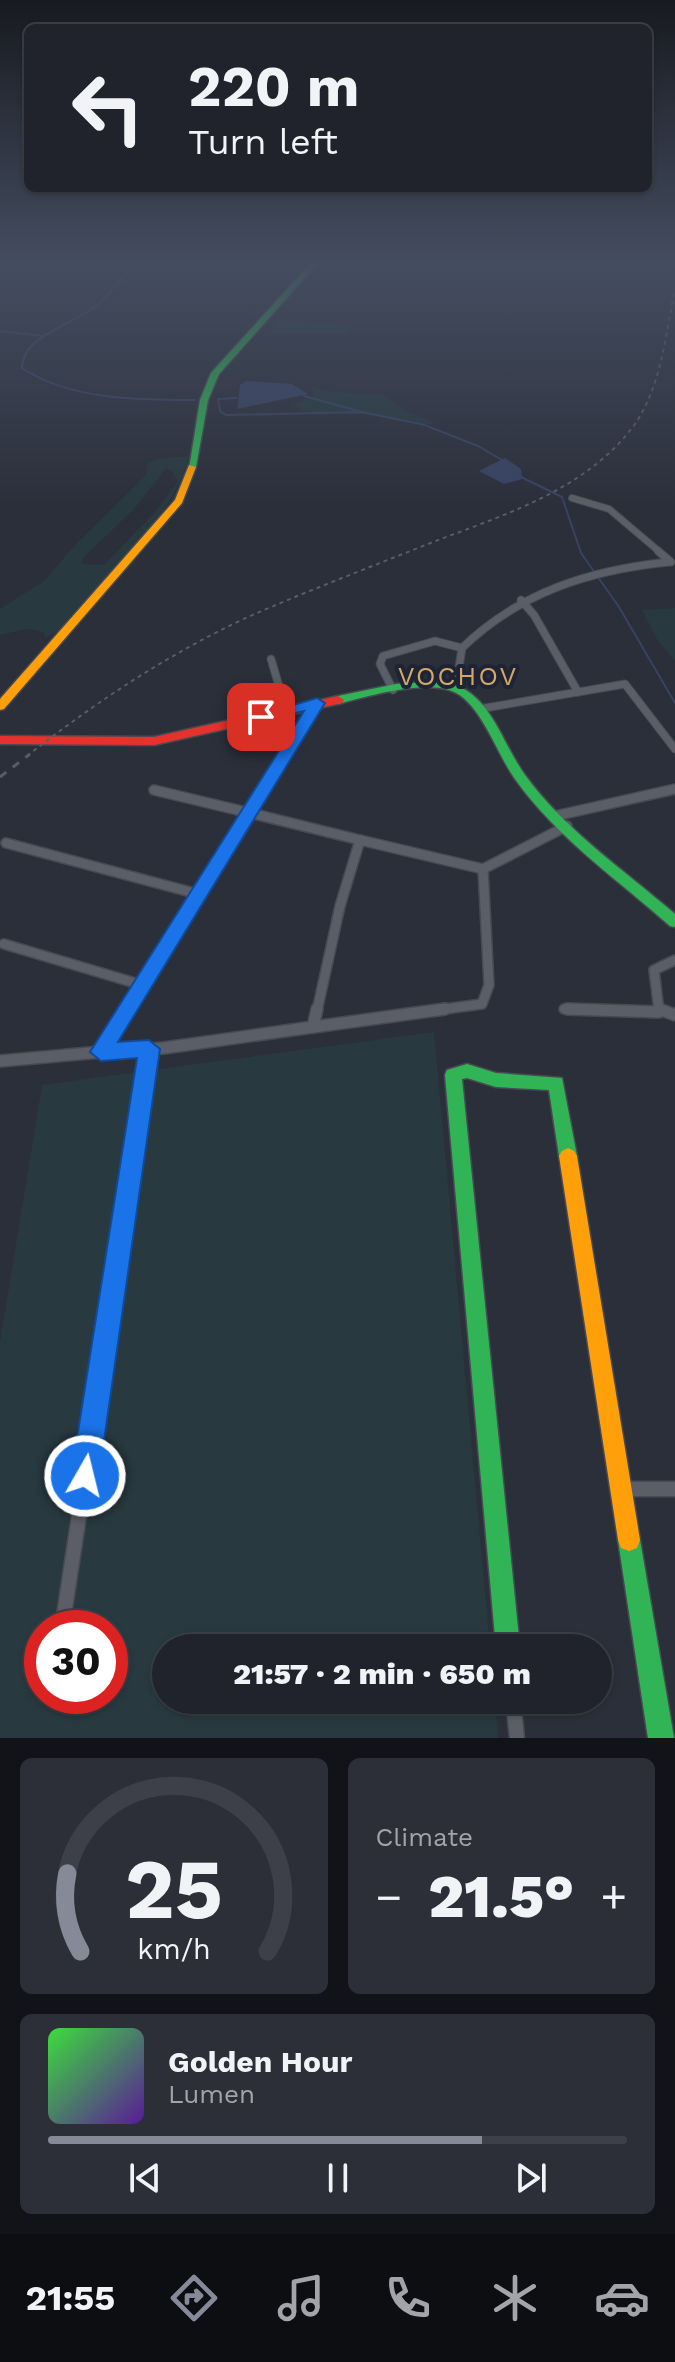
<!DOCTYPE html>
<html lang="en">
<head>
<meta charset="utf-8">
<style>
	:root { --surface:#20232c; --page:#2d2f38; --text:#f1f3f6; --muted:#a2a4a9; --line:#3d4048; --accent:#858998 }
	body { margin:0; font-family:"Work Sans",sans-serif; background:var(--page); color:var(--text); height:100vh; display:flex; flex-direction:column; font-size:30px; white-space:nowrap }
	* { box-sizing:border-box; margin:0 }
	p { font-size:26px; color:var(--muted) }
	.icon { flex:none; width:44px; height:44px; fill:none; stroke:currentColor; stroke-width:2; stroke-linecap:round; stroke-linejoin:round }
	.map { position:relative; height:1738px; overflow:hidden }
	.details { display:flex; flex-direction:column; gap:20px; padding:20px; background:#121318; flex:1 }
	.details>* { flex:none }
	.top-card { position:absolute; left:24px; top:24px; width:628px; height:168px; border-radius:12px; box-shadow:0 2px 6px #0004,0 0 0 2px var(--line); background:#20232c; color:var(--text); overflow:hidden }
	.speed { position:absolute; left:24px; top:1610px; display:flex; gap:16px; font-size:40px; font-weight:700; text-align:center }
	.speed>* { display:grid; place-content:center; width:104px; height:104px; border-radius:50%; background:var(--surface); box-shadow:0 2px 6px #0004,0 0 0 2px var(--line); line-height:1 }
	.speed .limit { border:12px solid #d22; background:#fff; color:#111 }
	.pin { position:absolute; display:grid; place-items:center; width:68px; height:68px; color:#fff; margin:-34px; border-radius:16px; box-shadow:0 4px 12px #0006 }
	.me { position:absolute; width:88px; margin:-44px; rotate:8deg; stroke-linejoin:round; filter:drop-shadow(0 0 6px #0008) }
	.turn { display:flex; align-items:center; gap:28px; height:168px; padding:0 32px; font-size:36px }
	.turn .icon { width:104px; height:104px; stroke-width:2.5 }
	.turn b { display:block; font-size:56px; line-height:68px }
	.big { font-size:60px; font-weight:800; line-height:1.1 }
	.details .card { flex:1; display:flex; flex-direction:column; justify-content:center; gap:12px; min-width:0; padding:0 28px; border-radius:12px; background:var(--page) }
	.details .dial { align-items:center; gap:0 }
	.dial svg { height:208px; overflow:visible; fill:none; stroke:var(--line); stroke-width:7; stroke-linecap:round; text-anchor:middle }
	.dial text { fill:var(--text); stroke:none }
	.song { display:flex; align-items:center; gap:24px }
	.cover { width:96px; height:96px; border-radius:12px; background:linear-gradient(135deg,hsl(120 70% 55%),hsl(270 70% 35%)) }
	.played { height:8px; border-radius:4px; background:linear-gradient(90deg,var(--accent) 75%,var(--line) 75%) }
	.keys { display:flex; justify-content:space-around; direction:ltr }
	.heat { display:flex; justify-content:space-between; align-items:center; font-size:44px; direction:ltr }
	.details .tiles { flex:1; display:grid; gap:20px; grid-template-columns:1fr 1fr }
	.card:last-child { grid-column:span 2 }
	.trip { position:absolute; left:152px; top:1634px; width:460px; height:80px; border-radius:40px; background:var(--surface); box-shadow:0 2px 6px #0004,0 0 0 2px var(--line); font-weight:800; line-height:80px; text-align:center }
	.tab-bar { display:flex; height:128px; justify-content:space-around; align-items:center; background:#0d0e12; color:var(--muted) }
	.tab-bar .icon { width:56px; height:56px }
	.tab-bar .active { color:var(--accent) }
	.tab-bar b { font-size:36px; color:var(--text) }
	.map>svg:first-child { display:block }
	.green { fill:#283940; fill-rule:evenodd }
	.water { fill:#384363 }
	.lines { fill:none; stroke-linecap:round; stroke-linejoin:round }
	.stream { stroke:#384363; stroke-width:2 }
	.street-far4-casing { stroke:#474a53; stroke-width:8 }
	.street-far3-casing { stroke:#474a53; stroke-width:9 }
	.street-far2-casing { stroke:#474a53; stroke-width:12 }
	.street-far1-casing { stroke:#474a53; stroke-width:14 }
	.street-casing { stroke:#474a53; stroke-width:17 }
	.fast-casing { stroke:#474a53; stroke-width:3 }
	.slow-casing { stroke:#474a53; stroke-width:3 }
	.jam-casing { stroke:#474a53; stroke-width:3 }
	.street-far4 { stroke:#5b5e67; stroke-width:6 }
	.street-far3 { stroke:#5b5e67; stroke-width:7 }
	.street-far2 { stroke:#5b5e67; stroke-width:9 }
	.street-far1 { stroke:#5b5e67; stroke-width:11 }
	.street { stroke:#5b5e67; stroke-width:14 }
	.fast { fill:#30b455; fill-rule:evenodd }
	.slow { fill:#ff9f0a; fill-rule:evenodd }
	.jam { fill:#e5322d; fill-rule:evenodd }
	.rail-far1 { stroke:#5a5c65; stroke-width:2; stroke-dasharray:4 4; stroke-linecap:butt }
	.rail { stroke:#5a5c65; stroke-width:3; stroke-dasharray:8 8; stroke-linecap:butt }
	.route { fill:#1a73e8; stroke:#114b97; stroke-width:2 }
	.labels { text-anchor:middle; dominant-baseline:central; stroke-width:8; stroke-linejoin:round; paint-order:stroke }
	.quarter-label { font-size:26px; letter-spacing:2px; fill:#d5a866; stroke:#1e2435 }
</style>
</head>
<body>
<div class="map">
<svg width="675" height="1738" viewBox="0 0 675 1738">
	<rect width="100%" height="100%" fill="#2b2f3a"/>
	<!-- green -->
	<g class="green">
		<polygon points="281,320 349,326 347,334 269,334"/>
		<polygon points="307,387 331,392 385,395 407,411 436,423 424,425 369,414 309,414 292,404 312,398 315,392"/>
		<path d="M189,456c-20,69 -82,121 -129,174l-15,8 -1,-6 -17,-3 -27,6v-26l44,-28 32,-37 70,-69 2,-12 14,-5zM166,468l7,4 5,10 -24,31 -50,52 -22,-1 1,-6 51,-49z"/>
		<polygon points="675,608 675,661 658,641 642,610"/>
		<path d="M434,1032l56,616h-324v52h329l3,38h-498v-396l42,-257zM42,1628h68v68h-68z"/>
	</g>
	<!-- water -->
	<g class="water">
		<polygon points="246,381 292,384 308,394 237,409 240,385"/>
		<polygon points="505,458 521,469 522,479 504,484 479,471"/>
	</g>
	<g class="lines">
		<!-- stream -->
		<g class="stream">
			<path d="M135,264c-13,14 -25,30 -39,42 -22,18 -74,30 -74,62 48,32 117,32 173,32"/>
			<polyline points="0,331 44,336"/>
			<polyline points="304,396 362,412"/>
			<polyline points="237,398 218,399 220,411 226,415 362,412 425,425"/>
			<polyline points="427,426 478,446 502,460"/>
			<polyline points="519,476 562,497 581,553 619,607 675,703"/>
		</g>
		<!-- street-far4 casing -->
		<g class="street-far4-casing">
			<polyline id="street-far4" points="572,498 609,509 661,553"/>
		</g>
		<!-- street-far3 casing -->
		<g class="street-far3-casing">
			<g id="street-far3">
				<polyline points="658,551 671,562"/>
				<polyline points="521,600 534,615 578,692"/>
				<polyline points="271,659 286,710"/>
				<path d="M456,687l6,-39c58,-56 128,-78 207,-86"/>
				<polyline points="393,690 380,664 383,656 435,641 462,648"/>
				<polyline points="479,709 625,684 675,749"/>
				<polyline points="286,756 317,703"/>
			</g>
		</g>
		<!-- street-far2 casing -->
		<g class="street-far2-casing">
			<g id="street-far2">
				<polyline points="154,790 250,813"/>
				<polyline points="250,813 360,840 340,906 317,1011"/>
				<polyline points="250,813 287,754"/>
				<polyline points="555,816 675,789"/>
				<polyline points="360,840 483,869 489,985 482,1004 430,1011"/>
				<polyline points="6,843 198,894"/>
				<polyline points="483,869 567,826"/>
				<polyline points="4,944 142,985"/>
				<polyline points="564,1009 630,1011"/>
				<polyline points="124,1011 250,813"/>
				<polyline points="659,1011 654,970 675,960"/>
			</g>
		</g>
		<!-- street-far1 casing -->
		<g class="street-far1-casing">
			<g id="street-far1">
				<polyline points="125,1009 101,1052 164,1048 313,1027 317,1009"/>
				<polyline points="567,1009 659,1012"/>
				<polyline points="659,1009 675,1015"/>
				<polyline points="313,1027 445,1009"/>
				<polyline points="0,1061 101,1052"/>
				<polyline points="106,1333 149,1049"/>
			</g>
		</g>
		<!-- street casing -->
		<g class="street-casing">
			<g id="street">
				<polyline points="621,1489 675,1489"/>
				<polyline points="62,1628 107,1331"/>
				<polyline points="513,1700 517,1738"/>
			</g>
		</g>
		<!-- fast casing -->
		<g class="fast-casing">
			<g id="fast">
				<polygon points="310,264 317,264 219,374 208,400 196,467 189,469 200,400 211,373"/>
				<path d="M442,681c49,9 57,58 83,94 40,55 99,95 150,139v13l-5,-1c-53,-47 -114,-89 -155,-147 -17,-23 -35,-78 -63,-88 -29,-11 -84,5 -114,13l-6,-4 6,-4 58,-12z"/>
				<polygon points="467,1064 496,1073 562,1078 577,1156 574,1161 568,1164 562,1161 559,1156 549,1090 496,1087 467,1078 462,1079 520,1648 496,1648 445,1075 447,1070"/>
				<polygon points="629,1529 637,1532 640,1540 674,1738 648,1738 618,1540 621,1532"/>
			</g>
		</g>
		<!-- slow casing -->
		<g class="slow-casing">
			<g id="slow">
				<polygon points="189,465 196,467 182,503 4,709 0,710 0,699 175,500"/>
				<polygon points="568,1148 574,1151 577,1156 640,1540 637,1548 629,1551 621,1548 618,1540 559,1156 562,1151"/>
			</g>
		</g>
		<!-- jam casing -->
		<g class="jam-casing">
			<polygon id="jam" points="338,696 344,700 342,703 154,745 0,744 0,736 154,737"/>
		</g>
		<!-- street-far4 -->
		<use href="#street-far4" class="street-far4"/>
		<!-- street-far3 -->
		<use href="#street-far3" class="street-far3"/>
		<!-- street-far2 -->
		<use href="#street-far2" class="street-far2"/>
		<!-- street-far1 -->
		<use href="#street-far1" class="street-far1"/>
		<!-- street -->
		<use href="#street" class="street"/>
		<!-- fast -->
		<use href="#fast" class="fast"/>
		<!-- slow -->
		<use href="#slow" class="slow"/>
		<!-- jam -->
		<use href="#jam" class="jam"/>
		<!-- rail-far1 -->
		<path class="rail-far1" d="M27,756c69,-54 141,-102 221,-139 59,-26 120,-49 180,-73 72,-28 155,-52 204,-116 29,-38 33,-92 43,-138"/>
		<!-- rail -->
		<polyline class="rail" points="0,777 30,754"/>
	</g>
	<!-- sky -->
	<linearGradient id="sky" x2="0" y2="1"><stop stop-color="#181a20"/><stop offset="0.52" stop-color="#444d60"/><stop offset="1" stop-color="#444d60" stop-opacity="0"/></linearGradient>
	<rect width="675" height="507" fill="url(#sky)"/>
	<!-- route -->
	<polygon class="route" points="317,698 325,703 118,1042 149,1040 160,1049 99,1476 95,1486 85,1490 75,1486 71,1476 137,1058 101,1061 90,1052 304,711 261,721 253,717"/>
	<g class="labels">
		<!-- quarter labels -->
		<g class="quarter-label">
			<text x="458" y="676">VOCHOV</text>
		</g>
	</g>
</svg>
<div class="speed"><div class="limit">30</div></div>
<div class="pin" style="left:261px;top:717px;background:#d93025"><svg class="icon" aria-label="arrive" viewBox="0 0 24 24"><path d="M6 21V4h12l-3 4 3 4H6"/></svg></div>
<svg class="me" style="left:85px;top:1476px" viewBox="-20 -20 40 40"><circle r="17" fill="#1a73e8" stroke="#fff" stroke-width="3"/><path d="M0-11L8 9 0 5-8 9z" fill="#fff"/></svg>
<div class="trip">21:57 · 2 min · 650 m</div>
<div class="top-card">
<div class="turn"><svg class="icon" aria-label="left" viewBox="0 0 24 24"><path d="M17 20v-9H6M10 6l-5 5 5 5"/></svg><div><b>220 m</b>Turn left</div></div>
</div>
</div>
<section class="details">
<div class="tiles">
<div class="card dial"><svg viewBox="0 0 100 80">
<path d="M14 69A42 42 0 1 1 86 69"/>
<path d="M14 69A42 42 0 0 1 9 39" stroke="#858998"/>
<text x="50" y="56" font-size="32" font-weight="700">25</text>
<text x="50" y="72" font-size="11">km/h</text>
</svg></div>
<div class="card"><p>Climate</p>
<div class="heat"><a>−</a><b class="big">21.5°</b><a>+</a></div>
</div>
<div class="card">
<div class="song"><i class="cover"></i><div><b>Golden Hour</b><p>Lumen</p></div></div>
<div class="played"></div>
<div class="keys"><svg class="icon" aria-label="previous" viewBox="0 0 24 24"><path d="M18 5L8 12l10 7zM5 5v14"/></svg><svg class="icon" aria-label="pause" viewBox="0 0 24 24"><path d="M8 5v14M16 5v14"/></svg><svg class="icon" aria-label="next" viewBox="0 0 24 24"><path d="M6 5l10 7-10 7zM19 5v14"/></svg></div>
</div>
</div>
</section>
<nav class="tab-bar">
<b>21:55</b>
<svg class="icon active" aria-label="directions" viewBox="0 0 24 24"><path d="M12 3l9 9-9 9-9-9zM9 14v-3h6M13 9l2 2-2 2"/></svg>
<svg class="icon" aria-label="music" viewBox="0 0 24 24"><path d="M9 18V5l10-2v13"/><circle cx="6" cy="18" r="3"/><circle cx="16" cy="16" r="3"/></svg>
<svg class="icon" aria-label="phone" viewBox="0 0 24 24"><path d="M5 4h4l2 5-3 2q2 4 5 5l2-3 5 2v4C11 20 4 13 5 4z"/></svg>
<svg class="icon" aria-label="climate" viewBox="0 0 24 24"><path d="M12 3v18M4 7l16 10M4 17L20 7"/></svg>
<svg class="icon" aria-label="car" viewBox="0 0 24 24"><path d="M5 17H2v-5l4-1 3-4h7l3 4 3 1v5h-3M9 17h6M6 11h13"/><circle cx="7" cy="17" r="2"/><circle cx="17" cy="17" r="2"/></svg>
</nav>
</body>
</html>
